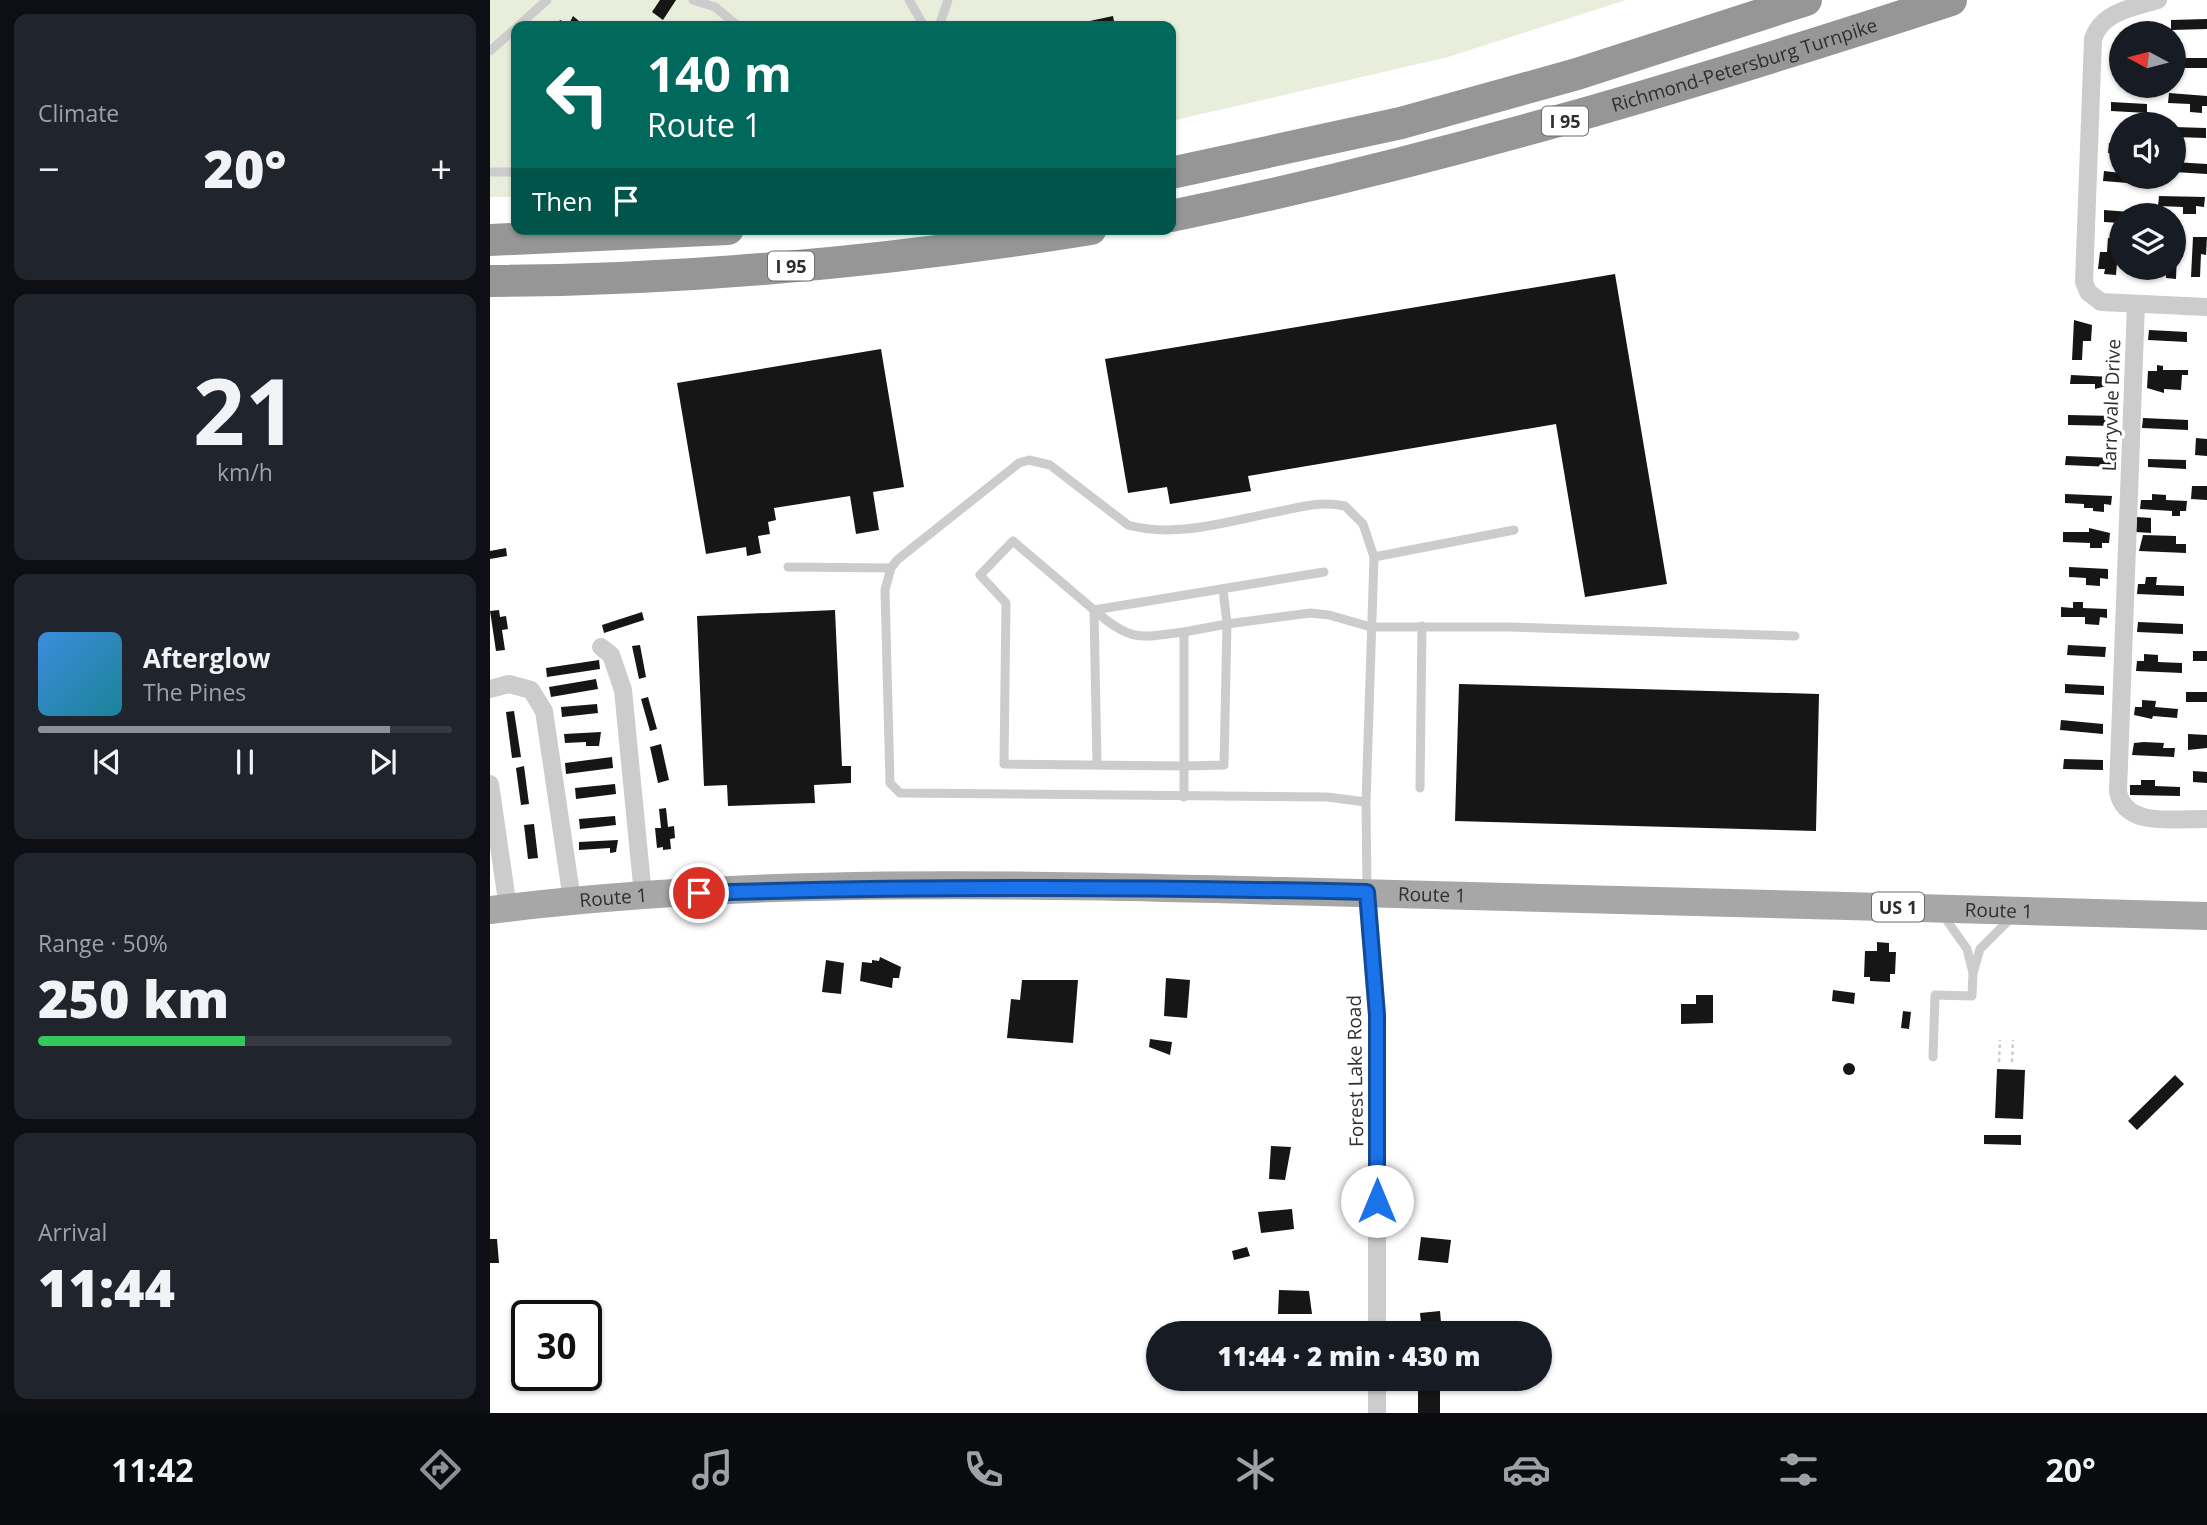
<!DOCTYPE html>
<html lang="en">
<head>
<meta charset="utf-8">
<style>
	:root { --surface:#171b24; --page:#20242c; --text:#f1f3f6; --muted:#9ea1a6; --line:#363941; --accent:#8c9099 }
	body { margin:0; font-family:"Open Sans",sans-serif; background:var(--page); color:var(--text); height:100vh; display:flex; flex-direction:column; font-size:26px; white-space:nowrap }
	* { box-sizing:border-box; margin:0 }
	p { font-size:23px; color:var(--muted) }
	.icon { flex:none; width:38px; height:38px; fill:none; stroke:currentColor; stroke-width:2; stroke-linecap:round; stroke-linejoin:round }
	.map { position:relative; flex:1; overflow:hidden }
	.drawer { display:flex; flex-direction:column; gap:14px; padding:14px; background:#0d0f14; width:490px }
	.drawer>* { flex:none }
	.hud { position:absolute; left:21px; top:21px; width:665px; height:214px; border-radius:14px; box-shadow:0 2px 5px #0004; background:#00695c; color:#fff; overflow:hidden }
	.needle { width:46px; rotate:277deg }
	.controls { position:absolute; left:1619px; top:21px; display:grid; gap:14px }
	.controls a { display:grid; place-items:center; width:77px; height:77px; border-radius:50%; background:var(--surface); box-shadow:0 2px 5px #0004; font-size:35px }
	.speed { position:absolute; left:21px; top:1300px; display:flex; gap:14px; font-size:35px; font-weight:700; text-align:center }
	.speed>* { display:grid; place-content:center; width:91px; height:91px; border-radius:50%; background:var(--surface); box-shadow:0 2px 5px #0004; line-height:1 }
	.speed .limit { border:4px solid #111; border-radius:10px; background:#fff; color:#111 }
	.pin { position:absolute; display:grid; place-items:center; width:60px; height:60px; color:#fff; margin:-30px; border:4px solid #fff; border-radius:50%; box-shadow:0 2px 7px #0007 }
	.me { position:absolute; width:77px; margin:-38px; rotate:0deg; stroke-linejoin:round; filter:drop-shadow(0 0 5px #0008) }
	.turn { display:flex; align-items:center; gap:24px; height:147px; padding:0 21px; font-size:32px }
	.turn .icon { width:91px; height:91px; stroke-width:2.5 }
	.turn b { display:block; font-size:49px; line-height:60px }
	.then { display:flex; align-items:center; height:66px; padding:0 21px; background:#0003; gap:14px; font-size:26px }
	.big { font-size:52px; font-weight:800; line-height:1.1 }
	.drawer .card { flex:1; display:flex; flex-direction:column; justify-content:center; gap:10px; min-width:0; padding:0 24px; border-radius:14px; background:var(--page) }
	.drawer .dial { align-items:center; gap:0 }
	.dial b { font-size:91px; line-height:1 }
	.song { display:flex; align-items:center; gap:21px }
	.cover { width:84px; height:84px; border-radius:10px; background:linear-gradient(135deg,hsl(210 70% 55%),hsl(190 70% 35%)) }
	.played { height:7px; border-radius:4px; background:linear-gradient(90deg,var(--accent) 85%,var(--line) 85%) }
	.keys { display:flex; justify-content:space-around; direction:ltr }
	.heat { display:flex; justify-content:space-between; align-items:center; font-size:38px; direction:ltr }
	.charge { height:10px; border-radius:5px; background:linear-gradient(90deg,#34c759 50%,var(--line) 0) }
	.trip { position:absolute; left:656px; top:1321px; width:406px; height:70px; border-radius:35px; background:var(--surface); box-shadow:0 2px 5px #0004; font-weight:800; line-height:70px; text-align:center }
	.dock { display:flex; height:112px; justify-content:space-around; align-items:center; background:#090b0e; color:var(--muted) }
	.dock .icon { width:49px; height:49px }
	.dock .on { color:var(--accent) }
	.dock b { font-size:32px; color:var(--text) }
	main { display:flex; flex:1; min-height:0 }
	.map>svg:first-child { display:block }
	.green { fill:#e8eddc }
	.building { fill:#161616 }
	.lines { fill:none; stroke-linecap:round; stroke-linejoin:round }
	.path { stroke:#ccc; stroke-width:2.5; stroke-dasharray:3.5 3.5; stroke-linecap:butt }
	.lane { stroke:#ccc; stroke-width:9 }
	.street { stroke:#ccc; stroke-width:18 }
	.primary { stroke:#a7a7a7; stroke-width:28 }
	.highway { stroke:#969696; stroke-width:32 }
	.route-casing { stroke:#114b97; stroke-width:18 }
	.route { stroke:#1a73e8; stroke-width:12 }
	.labels { text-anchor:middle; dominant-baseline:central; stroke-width:7; stroke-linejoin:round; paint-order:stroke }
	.shield { fill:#fff; stroke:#6d6d6d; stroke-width:2 }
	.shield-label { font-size:18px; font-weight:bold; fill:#2f2f2f }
	.street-label { font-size:19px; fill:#2f2f2f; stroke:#fff }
</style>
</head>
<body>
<main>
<section class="drawer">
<div class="card"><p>Climate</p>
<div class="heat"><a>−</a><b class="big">20°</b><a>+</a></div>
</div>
<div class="card dial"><b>21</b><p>km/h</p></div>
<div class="card">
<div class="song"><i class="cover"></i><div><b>Afterglow</b><p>The Pines</p></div></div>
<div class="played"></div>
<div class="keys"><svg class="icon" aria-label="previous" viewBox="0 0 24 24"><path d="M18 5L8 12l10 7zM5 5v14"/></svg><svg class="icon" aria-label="pause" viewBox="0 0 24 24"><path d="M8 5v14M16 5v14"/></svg><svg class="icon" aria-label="next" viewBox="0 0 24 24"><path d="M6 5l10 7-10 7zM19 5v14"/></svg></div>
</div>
<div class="card"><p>Range · 50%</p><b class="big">250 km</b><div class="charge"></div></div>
<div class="card"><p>Arrival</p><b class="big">11:44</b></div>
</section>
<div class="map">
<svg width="1717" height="1413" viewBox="0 0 1717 1413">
	<rect width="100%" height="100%" fill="#fff"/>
	<!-- green -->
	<polygon class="green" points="0,0 1136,0 958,57 681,121 681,26 26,26 26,197 0,197"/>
	<!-- building -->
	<g class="building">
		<polygon points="170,0 186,0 173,20 162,12"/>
		<polygon points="83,16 95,26 67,26 70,20 79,24"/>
		<polygon points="623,16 625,26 596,26 595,22"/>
		<polygon points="1717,19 1717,29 1681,30 1681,20"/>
		<rect x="1684" y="58" width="33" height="10"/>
		<polygon points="1679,93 1717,96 1717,106 1712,106 1712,113 1700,112 1700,104 1678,103"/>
		<polygon points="1621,102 1657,104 1657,113 1621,111"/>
		<polygon points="1684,127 1716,128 1716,138 1684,137"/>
		<polygon points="1619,143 1631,144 1631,154 1618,153"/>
		<polygon points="1684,162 1717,164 1717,174 1684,172"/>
		<polygon points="1614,171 1631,173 1631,177 1664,177 1663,185 1613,181"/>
		<polygon points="1669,196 1715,197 1714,207 1706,206 1706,214 1693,214 1693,207 1668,206"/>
		<polygon points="1614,210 1653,213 1653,215 1631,215 1631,223 1614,222"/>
		<polygon points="1684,229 1688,230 1686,279 1676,278 1676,268 1684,268"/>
		<polygon points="1703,237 1717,237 1716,255 1711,254 1710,277 1701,277"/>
		<polygon points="1618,238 1629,239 1626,275 1614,274 1615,269 1608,269 1610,252 1617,252"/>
		<polygon points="1125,274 1177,584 1095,597 1066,424 758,476 761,491 680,504 677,487 638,493 615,359"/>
		<polygon points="1584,320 1602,325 1601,341 1593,341 1592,360 1582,360"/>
		<polygon points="1659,330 1697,332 1697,342 1658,340"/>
		<polygon points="391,349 414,487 383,492 389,530 366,534 360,496 284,508 286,520 278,522 280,534 268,536 271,553 257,556 256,547 216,554 187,383"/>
		<polygon points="1667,365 1673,366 1673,370 1698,370 1698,375 1692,375 1691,390 1674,389 1674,393 1657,388 1658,371 1667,371"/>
		<polygon points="1581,375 1621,377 1620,385 1605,389 1605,384 1580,384"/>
		<polygon points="1578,415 1625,416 1625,426 1578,425"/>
		<polygon points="1653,418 1698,420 1698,430 1652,428"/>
		<polygon points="1706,438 1717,439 1717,456 1705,455"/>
		<polygon points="1576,456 1623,458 1622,467 1575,465"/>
		<polygon points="1658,459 1696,460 1696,469 1658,467"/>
		<polygon points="1702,486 1717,486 1717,500 1701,499"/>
		<polygon points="1575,494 1622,496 1621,505 1614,504 1614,512 1603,511 1603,508 1594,508 1594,504 1575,503"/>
		<polygon points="1662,494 1676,495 1676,500 1697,501 1696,511 1690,511 1690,516 1682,516 1682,511 1650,509 1651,500 1662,500"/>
		<polygon points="1647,517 1661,518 1661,533 1646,532"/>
		<polygon points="1599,528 1620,533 1619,543 1612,543 1612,548 1600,548 1600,543 1573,542 1573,532 1599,532"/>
		<polygon points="1653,535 1686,536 1686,544 1696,544 1696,553 1649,551"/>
		<polygon points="16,548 17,556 0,559 0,551"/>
		<polygon points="1579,567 1618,569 1618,579 1610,578 1610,586 1596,585 1596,578 1579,577"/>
		<polygon points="1656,577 1667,577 1666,585 1694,586 1694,596 1647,594 1648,584 1655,584"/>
		<polygon points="1583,602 1593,602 1593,608 1617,609 1617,618 1610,617 1609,625 1595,624 1595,617 1571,617 1571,607 1583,608"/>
		<polygon points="9,610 10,617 16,616 18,629 12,630 15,650 6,651 0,611"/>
		<polygon points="345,610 352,766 361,766 361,783 324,785 325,803 238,806 237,785 214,786 207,616"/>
		<polygon points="152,612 154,620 114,633 112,625"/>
		<polygon points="1648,622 1693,624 1693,634 1647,632"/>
		<polygon points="150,645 156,677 149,679 142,646"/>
		<polygon points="1578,645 1616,647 1615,657 1577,655"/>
		<rect x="1703" y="651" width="14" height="10"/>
		<polygon points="1654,654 1668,655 1668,662 1692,663 1692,673 1646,671 1647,661 1654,661"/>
		<polygon points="109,660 110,669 57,677 56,668"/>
		<polygon points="106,679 108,689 61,697 59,687"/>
		<polygon points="969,684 1329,694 1326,831 965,821"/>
		<polygon points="1575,684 1614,686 1614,695 1575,693"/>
		<rect x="1696" y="692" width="21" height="10"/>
		<polygon points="158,697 167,729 160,731 151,699"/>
		<polygon points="1652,700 1666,701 1665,707 1688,709 1687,718 1663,716 1662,719 1644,715 1645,707 1652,707"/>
		<polygon points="107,704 108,713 72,717 71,707"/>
		<polygon points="24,711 31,757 22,758 16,712"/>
		<polygon points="1571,720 1613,724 1613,734 1570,730"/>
		<polygon points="111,732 109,746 96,746 96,742 75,743 74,734"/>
		<polygon points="1698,734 1717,735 1717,748 1698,750"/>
		<polygon points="1654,742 1674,743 1673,748 1685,748 1684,757 1642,755 1644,743"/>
		<polygon points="171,744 179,780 168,783 160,747"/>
		<polygon points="122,757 123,768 76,774 75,763"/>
		<polygon points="1574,759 1613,760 1613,770 1573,769"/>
		<polygon points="34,766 39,804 31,805 26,768"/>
		<polygon points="1703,771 1717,772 1717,783 1703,782"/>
		<polygon points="1651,780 1665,780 1665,786 1690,787 1690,796 1640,795 1640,785 1651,785"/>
		<polygon points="125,784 126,794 86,799 85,788"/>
		<polygon points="176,808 178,827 184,826 185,838 180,839 181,849 173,850 173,847 167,848 165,828 171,828 169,809"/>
		<polygon points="125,816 126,825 90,829 89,819"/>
		<polygon points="44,824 48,858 38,859 34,825"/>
		<polygon points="128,840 126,852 120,853 120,848 89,850 89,842"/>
		<polygon points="1387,942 1399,943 1399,952 1406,952 1405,974 1400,974 1400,982 1380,981 1380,977 1374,977 1375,951 1387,951"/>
		<polygon points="390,957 411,967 409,978 403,978 402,988 370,981 372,962 382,963 382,960 389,961"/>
		<polygon points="336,960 354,963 351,994 332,992"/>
		<polygon points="676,978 700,980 697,1018 674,1016"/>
		<polygon points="532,980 588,980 583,1043 517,1038 521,999 530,1000"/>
		<polygon points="1343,990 1365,993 1364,1004 1342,1001"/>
		<polygon points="1206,995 1223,995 1223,1023 1191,1024 1191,1004 1206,1004"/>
		<polygon points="1413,1011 1421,1012 1419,1029 1411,1028"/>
		<polygon points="660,1039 682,1042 680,1055 659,1047"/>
		<circle cx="1359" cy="1069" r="6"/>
		<polygon points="1507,1069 1535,1070 1533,1119 1505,1118"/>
		<polygon points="1685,1075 1694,1084 1647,1130 1638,1121"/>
		<polygon points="1494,1135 1531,1135 1531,1145 1494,1144"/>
		<polygon points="781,1146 801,1147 795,1180 779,1179"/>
		<polygon points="802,1209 804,1229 771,1233 768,1212"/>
		<polygon points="931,1237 961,1240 958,1263 928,1260"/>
		<polygon points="0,1239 7,1239 9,1263 0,1263"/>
		<polygon points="757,1247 760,1256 744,1260 742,1251"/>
		<polygon points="789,1290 819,1291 822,1314 788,1314"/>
		<polygon points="950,1311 952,1334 932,1334 930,1313"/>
		<polygon points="789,1379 820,1379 819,1389 789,1388"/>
		<rect x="928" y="1384" width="22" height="29"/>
	</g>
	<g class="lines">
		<!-- path -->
		<g class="path">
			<polyline points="1509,1062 1510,1040"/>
			<polyline points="1522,1062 1523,1040"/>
		</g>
		<!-- lane -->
		<g class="lane">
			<polyline points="203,0 225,7 248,26"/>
			<polyline points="419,0 434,26"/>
			<polyline points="28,26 57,0"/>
			<polyline points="449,26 458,0"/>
			<polyline points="0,51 26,28"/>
			<polyline points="0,172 26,172"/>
			<polyline points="884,557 1024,530"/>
			<polyline points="298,567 401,568"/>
			<path d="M604,610c37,32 44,28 90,22v134l40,-1 3,-141 83,-11 19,2 42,12h137l287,9"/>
			<polyline points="604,610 607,765"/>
			<polyline points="694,632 737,624 733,589"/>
			<polyline points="930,788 932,626"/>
			<polyline points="694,797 694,766 514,764 516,603 490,575 523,541 604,610 834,572"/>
			<path d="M876,802l-39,-5 -427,-4 -10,-10 -5,-193 6,-22 6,-8 122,-97 10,-3 21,5 78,60c49,14 104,-5 153,-14 23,-5 41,-10 64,-5l18,18 11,33 -8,245 1,89"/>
			<polyline points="1453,915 1477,949 1483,973 1490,949 1522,917"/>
			<polyline points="1443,1057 1445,995 1482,996 1483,973"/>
		</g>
		<!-- street -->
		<g class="street">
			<path d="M1668,0c-25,8 -56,11 -65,39l-9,243 4,10 13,10 106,5"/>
			<path d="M1646,304l-18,487c6,38 60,27 89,28"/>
			<polyline points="111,647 121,655 133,690 153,895"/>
			<polyline points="0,689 19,684 41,690 54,711 82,900"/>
			<polyline points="0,784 18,908"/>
			<polyline points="877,893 887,1015 887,1334"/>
			<polyline points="887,1413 887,1379"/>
		</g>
		<!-- primary -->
		<path class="primary" id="s1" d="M0,910c262,-33 530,-26 793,-19 308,7 616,17 924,25"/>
		<!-- highway -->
		<g class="highway">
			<polyline points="681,173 911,123 1087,74 1316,0"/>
			<path id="s2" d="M681,216c265,-54 523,-132 780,-216"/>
			<polyline points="0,240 238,229"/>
			<path d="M0,281c201,-1 402,-20 601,-52"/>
		</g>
	</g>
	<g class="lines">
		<!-- route casing -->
		<g class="route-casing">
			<path id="route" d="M209,893c223,-7 445,-6 668,-1l10,123v186"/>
		</g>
		<!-- route -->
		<use href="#route" class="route"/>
	</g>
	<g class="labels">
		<!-- shield labels -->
		<g class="shield">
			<rect x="1052" y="106.5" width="46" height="29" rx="5"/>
			<rect x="278" y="251.5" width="46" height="29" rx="5"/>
			<rect x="1382" y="892.5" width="52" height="29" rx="5"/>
		</g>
		<g class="shield-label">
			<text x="1075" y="121">I 95</text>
			<text x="301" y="266">I 95</text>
			<text x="1408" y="907">US 1</text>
		</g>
		<!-- street labels -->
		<g class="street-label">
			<text stroke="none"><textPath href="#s2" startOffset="593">Richmond-Petersburg Turnpike</textPath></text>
			<text transform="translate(1621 405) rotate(-88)">Larryvale Drive</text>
			<text stroke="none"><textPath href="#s1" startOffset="943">Route 1</textPath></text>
			<text stroke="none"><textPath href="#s1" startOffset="124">Route 1</textPath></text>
			<text stroke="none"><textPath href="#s1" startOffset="1510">Route 1</textPath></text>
			<text transform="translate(865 1071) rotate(-91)">Forest Lake Road</text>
		</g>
	</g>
</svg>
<div class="controls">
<a><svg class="needle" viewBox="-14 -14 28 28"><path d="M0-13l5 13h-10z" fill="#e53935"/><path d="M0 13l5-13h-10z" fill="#9ea1a6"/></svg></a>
<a><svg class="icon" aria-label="sound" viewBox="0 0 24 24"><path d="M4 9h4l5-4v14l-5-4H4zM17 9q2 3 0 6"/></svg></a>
<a><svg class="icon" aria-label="layers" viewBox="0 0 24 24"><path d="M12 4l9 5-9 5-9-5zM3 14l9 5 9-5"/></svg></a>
</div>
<div class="speed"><div class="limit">30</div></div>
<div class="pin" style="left:209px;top:893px;background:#d93025"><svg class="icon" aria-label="arrive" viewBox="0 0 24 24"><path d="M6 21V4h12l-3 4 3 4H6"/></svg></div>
<svg class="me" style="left:887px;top:1201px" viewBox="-20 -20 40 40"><circle r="19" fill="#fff"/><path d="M0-13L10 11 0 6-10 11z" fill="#1a73e8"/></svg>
<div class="trip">11:44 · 2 min · 430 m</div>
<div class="hud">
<div class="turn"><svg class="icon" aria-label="left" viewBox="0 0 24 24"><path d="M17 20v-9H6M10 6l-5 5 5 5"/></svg><div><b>140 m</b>Route 1</div></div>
<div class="then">Then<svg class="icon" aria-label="arrive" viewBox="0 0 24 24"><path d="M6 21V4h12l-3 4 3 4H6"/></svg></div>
</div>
</div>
</main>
<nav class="dock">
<b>11:42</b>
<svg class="icon on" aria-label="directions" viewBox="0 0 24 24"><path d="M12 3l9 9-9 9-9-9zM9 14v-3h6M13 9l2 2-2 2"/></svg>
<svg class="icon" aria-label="music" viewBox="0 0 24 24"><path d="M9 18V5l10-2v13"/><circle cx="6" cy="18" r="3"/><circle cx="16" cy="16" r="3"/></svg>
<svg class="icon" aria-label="phone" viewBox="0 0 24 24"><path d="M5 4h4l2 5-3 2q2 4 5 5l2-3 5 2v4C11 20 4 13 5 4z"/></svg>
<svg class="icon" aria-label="climate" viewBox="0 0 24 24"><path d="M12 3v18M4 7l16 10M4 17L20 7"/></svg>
<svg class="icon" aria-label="car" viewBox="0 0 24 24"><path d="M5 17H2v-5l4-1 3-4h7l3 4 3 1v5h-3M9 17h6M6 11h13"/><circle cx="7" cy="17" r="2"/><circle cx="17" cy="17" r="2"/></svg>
<svg class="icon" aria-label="filters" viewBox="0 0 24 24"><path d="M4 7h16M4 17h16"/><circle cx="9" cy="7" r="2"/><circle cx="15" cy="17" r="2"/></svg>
<b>20°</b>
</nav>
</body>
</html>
